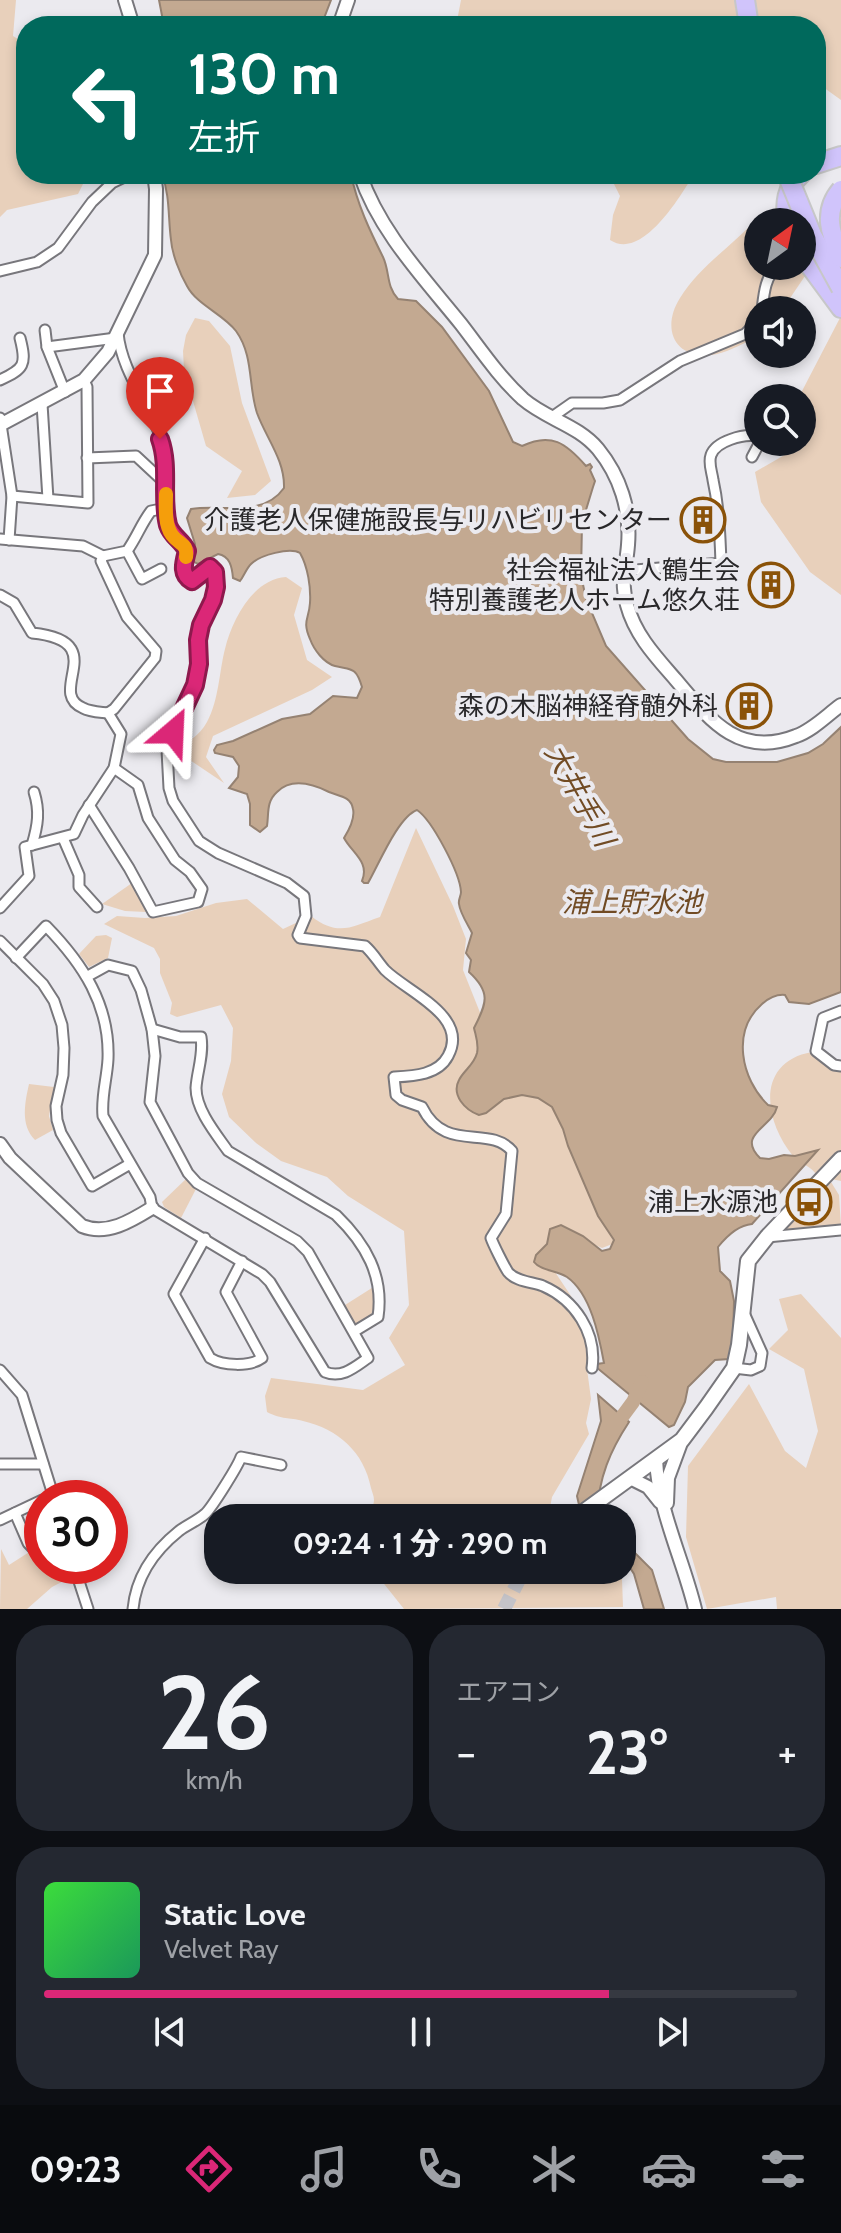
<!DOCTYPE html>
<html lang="ja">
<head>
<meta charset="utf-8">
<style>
	:root { --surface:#171b24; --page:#242831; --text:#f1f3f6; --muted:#9ea1a6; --line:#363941; --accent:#db2777 }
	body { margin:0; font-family:Cabin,"Noto Sans JP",sans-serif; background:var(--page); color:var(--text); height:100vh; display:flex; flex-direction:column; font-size:30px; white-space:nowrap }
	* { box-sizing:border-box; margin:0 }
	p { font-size:26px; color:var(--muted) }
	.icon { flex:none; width:44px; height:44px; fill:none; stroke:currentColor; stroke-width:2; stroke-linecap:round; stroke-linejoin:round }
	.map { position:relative; height:1609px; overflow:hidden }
	.sheet { display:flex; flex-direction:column; gap:16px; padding:16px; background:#0d0f14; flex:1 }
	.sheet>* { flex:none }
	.top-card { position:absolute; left:16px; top:16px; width:810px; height:168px; border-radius:32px; box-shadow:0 4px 12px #0003; background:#00695c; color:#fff; overflow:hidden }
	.needle { width:52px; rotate:33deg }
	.buttons { position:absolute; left:744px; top:208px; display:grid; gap:16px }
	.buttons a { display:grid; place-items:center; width:72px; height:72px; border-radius:50%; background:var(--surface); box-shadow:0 4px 12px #0003; font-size:40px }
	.speed { position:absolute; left:24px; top:1480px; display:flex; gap:16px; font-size:40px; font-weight:700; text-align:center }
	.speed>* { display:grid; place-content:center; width:104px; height:104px; border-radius:50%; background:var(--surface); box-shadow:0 4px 12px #0003; line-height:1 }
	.speed .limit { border:12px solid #d22; background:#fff; color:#111 }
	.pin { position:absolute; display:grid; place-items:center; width:68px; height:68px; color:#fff; margin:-82px -34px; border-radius:50% 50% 50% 0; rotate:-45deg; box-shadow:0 0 8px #0007 }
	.pin .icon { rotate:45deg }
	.me { position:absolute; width:88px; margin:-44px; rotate:26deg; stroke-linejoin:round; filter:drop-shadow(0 0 6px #0008) }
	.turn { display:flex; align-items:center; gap:28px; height:168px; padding:0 40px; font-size:36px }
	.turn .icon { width:104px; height:104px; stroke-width:2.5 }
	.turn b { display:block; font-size:56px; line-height:68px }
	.big { font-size:60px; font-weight:800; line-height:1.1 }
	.sheet .widget { flex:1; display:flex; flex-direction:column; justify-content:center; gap:12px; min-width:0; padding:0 28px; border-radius:32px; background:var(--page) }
	.sheet .dial { align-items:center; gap:0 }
	.dial b { font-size:104px; line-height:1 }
	.song { display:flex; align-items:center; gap:24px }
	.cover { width:96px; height:96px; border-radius:12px; background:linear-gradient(135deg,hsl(120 70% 55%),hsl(150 70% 35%)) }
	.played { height:8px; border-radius:4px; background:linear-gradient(90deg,var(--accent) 75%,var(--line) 75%) }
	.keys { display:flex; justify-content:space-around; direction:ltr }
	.heat { display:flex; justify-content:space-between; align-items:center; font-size:44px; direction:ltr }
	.sheet .tiles { flex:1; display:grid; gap:16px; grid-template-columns:1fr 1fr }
	.widget:last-child { grid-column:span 2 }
	.trip { position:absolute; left:204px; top:1504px; width:432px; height:80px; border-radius:32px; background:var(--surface); box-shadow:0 4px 12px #0003; font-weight:800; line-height:80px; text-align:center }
	.tabs { display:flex; height:128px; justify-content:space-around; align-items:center; background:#090b0e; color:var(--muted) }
	.tabs .icon { width:56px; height:56px }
	.tabs .selected { color:var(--accent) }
	.tabs b { font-size:36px; color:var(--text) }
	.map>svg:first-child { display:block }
	.green { fill:#e8d0bb }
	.water { fill:#c3a991; stroke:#958272; stroke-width:2 }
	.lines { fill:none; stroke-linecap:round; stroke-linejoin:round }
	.river { stroke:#c3a991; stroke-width:14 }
	.secondary-tunnel { stroke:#c4c3c8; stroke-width:14; stroke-dasharray:14 7; stroke-linecap:butt }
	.minor-casing { stroke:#78777c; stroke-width:13 }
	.tertiary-casing { stroke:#78777c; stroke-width:16 }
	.secondary-casing { stroke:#78777c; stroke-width:18 }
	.motorway-casing { stroke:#c7c7c8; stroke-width:22 }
	.minor { stroke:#fff; stroke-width:9 }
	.tertiary { stroke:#fff; stroke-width:12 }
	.secondary { stroke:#fff; stroke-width:14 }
	.motorway { stroke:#d0c4fb; stroke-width:18 }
	.motorway-bridge-casing { stroke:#c7c7c8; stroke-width:22; stroke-linecap:butt }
	.motorway-bridge { stroke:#d0c4fb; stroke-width:18 }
	.route-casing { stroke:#8e194d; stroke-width:20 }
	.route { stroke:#db2777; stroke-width:14 }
	.slow { stroke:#f59e0b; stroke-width:14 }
	.labels { text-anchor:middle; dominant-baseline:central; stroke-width:8; stroke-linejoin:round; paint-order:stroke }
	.poi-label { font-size:26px; fill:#29282a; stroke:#ebeaef; text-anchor:end }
	.water-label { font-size:28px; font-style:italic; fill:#714b24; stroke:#ebeaef }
</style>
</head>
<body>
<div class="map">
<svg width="841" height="1609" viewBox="0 0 841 1609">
	<rect width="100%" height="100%" fill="#ebeaef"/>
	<!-- green -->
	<g class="green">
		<polygon points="0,0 16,0 13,36 26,44 26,174 88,174 78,194 7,210 0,217"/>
		<polygon points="461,0 841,0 841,100 816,82 816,26 456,26"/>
		<path d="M600,174h94c-14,23 -52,87 -84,66l3,-25 7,-19 -7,-14z"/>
		<path d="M758,224v42h44l3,-7v17l-23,34h-24v24l-5,5c-13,6 -27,14 -41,16 -38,4 -51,-27 -32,-57 18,-29 46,-48 70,-72z"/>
		<polygon points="841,316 841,595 810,572 761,502 755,472 807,442 801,393"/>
		<polygon points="195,318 209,321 230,346 242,403 271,481 255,495 227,498 242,471 206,446 184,370 183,351 186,335"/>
		<path d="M286,577l16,11 -8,27 13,45 25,17 -20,13 -99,46 -7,21 18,26 -49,-33c13,-8 24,-14 32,-28 12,-22 12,-50 18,-73 7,-29 28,-70 61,-72z"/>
		<path d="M416,828l37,78 13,33 -3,31 44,110 50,25 42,111 16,27 -13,5 -46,-20 -9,32 44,66 -4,43 4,30 -5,24 3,11 -37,63 -4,21h-181c2,-5 7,-12 7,-18 0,-4 -2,-8 -3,-12 -7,-36 -33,-59 -68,-67 -15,-4 -20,-1 -36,-9l-2,-16 6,-18 92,12 42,-25 -16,-27 20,-33 -5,-74 -56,-35 -21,-19 -46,-16 -25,-18 -27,-26 -7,-23 9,-33 2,-33 -12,-23 -44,12 -7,-3 2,-11 -12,-30v-14l-6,-11 -50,-24 13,-8 28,2 31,-2 40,-13 31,-4 36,30 28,-13c27,21 40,11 69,1z"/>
		<polygon points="132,883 146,912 125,911 102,904"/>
		<polygon points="106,935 112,938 108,958 89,967 79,954 96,936"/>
		<path d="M812,1052l29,15v114l-24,-5c-6,-11 -16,-11 -24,-20 -29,-35 -38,-94 19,-104z"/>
		<path d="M29,1084l25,3 -5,29 4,14 -18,10c-15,-15 -10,-38 -6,-56z"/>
		<polygon points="187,1178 197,1187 181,1218 164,1207 162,1202"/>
		<polygon points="831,1182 839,1195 841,1227 784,1233 783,1230"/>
		<path d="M375,1286c0,21 3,25 -15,38l-6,-1 -9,-18z"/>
		<polygon points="801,1294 841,1338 841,1609 777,1609 776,1597 707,1609 686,1537 688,1466 749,1384 785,1451 806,1468 818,1431 804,1369 769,1349 788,1330 779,1299"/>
		<polygon points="1,1549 9,1565 34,1549 42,1558 42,1566 74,1566 77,1574 52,1587 27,1609 0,1609"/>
		<polygon points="373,1570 612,1570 622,1579 623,1607 404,1609"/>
	</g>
	<!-- water -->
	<g class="water">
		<polygon points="159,0 331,0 321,26 164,26"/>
		<path d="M162,174h189c6,30 19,57 32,83 7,15 3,29 15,42l18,2 26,26 47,64 24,51 9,4c29,-14 44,-3 64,20l4,-2 2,3 -2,3 5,11 -2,6 -11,36 -1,52 5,24 20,47 82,93 25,20 13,3h51l31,-9 15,-9 18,-17v265l-32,12 -20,-2 -4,-7c-9,-1 -16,3 -23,9 -31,27 -21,75 6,101l9,2c-5,21 -41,27 -17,51l9,1 15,-4 11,1 23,-6 -66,74c-13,1 -26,13 -34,23l2,24 10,10 4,20 -1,41 -4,17 -14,1 -27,27 -3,15 -11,23 -5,2 -73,-60 1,-3 7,-1c-5,-27 -13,-69 -37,-86 -11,-7 -26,-6 -33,-15l2,-7 11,-11 3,-15 11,-4 22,11 19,15 8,-2 4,-9 -16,-24 -30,-70 -5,-17 -11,-22 -14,-9 -16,-3 -18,4 -18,14 -7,2c-14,-5 -28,-20 -20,-35 5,-10 15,-15 18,-27 2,-9 -1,-16 -3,-25 13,-25 17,-36 -5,-56l2,-12 -5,-7 6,-20c-4,-8 -12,-20 -13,-29 -1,-4 2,-8 2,-12 -1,-19 -29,-72 -44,-82 -19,7 -38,54 -49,73h-4l-2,-2c8,-19 -10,-28 -18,-43 5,-8 11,-20 9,-29 -2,-13 -15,-13 -24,-17 -16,-8 -37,-15 -52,0 -11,10 -8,21 -10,34l-7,6 -10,-7v-21l-3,-10 -18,-6 9,-11 1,-11 -6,-9 -18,-4 -1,-3 3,-5 16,-4 49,-22 28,-5 23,-18 24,2 5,-11c-6,-21 -11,-17 -27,-21 -11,-3 -21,-16 -25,-27 -8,-18 -1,-20 0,-36 1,-15 -2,-36 -10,-50 -10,-6 -40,2 -49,11 -5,5 -7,12 -11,17l-7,-3c-1,-11 -3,-22 -15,-24l-20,10 -4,-2 1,-18 -8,-26 4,-9c31,-5 72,9 93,-21 1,-28 -18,-50 -27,-75 -9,-27 -3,-57 -21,-82 -13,-17 -39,-26 -49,-45 -7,-12 -15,-32 -16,-46 -3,-23 -1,-44 -9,-66z"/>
		<path d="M598,1395l31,27c-19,29 -30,55 -32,91l5,5h-20l-5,-22 24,-75z"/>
		<polygon points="622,1540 652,1570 664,1609 644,1609 634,1574 622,1555"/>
	</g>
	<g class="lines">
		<!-- river -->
		<polyline class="river" points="613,1429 633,1402 642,1382"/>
		<!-- secondary-tunnel -->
		<polyline class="secondary-tunnel" points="504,1609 524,1570"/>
		<!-- minor casing -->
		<g class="minor-casing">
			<g id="minor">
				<polyline points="0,271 37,262 58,248 92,202 112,183 131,174"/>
				<path d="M762,310c2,-17 3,-32 15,-44"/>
				<polyline points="45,330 47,347 65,392"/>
				<polyline points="47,347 116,338"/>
				<path d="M0,380c24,-11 27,-15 20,-42"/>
				<polyline points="42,404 48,499"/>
				<polyline points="552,417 572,403 603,403 620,400 680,361 745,334 758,321"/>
				<polyline points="0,418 12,496 9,540"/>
				<polyline points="752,457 760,442"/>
				<path d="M87,458l49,-2 29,27c1,-10 2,-21 0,-32 -10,-41 -43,-75 -47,-118"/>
				<path d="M165,483c1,16 -2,37 7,51 3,5 10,7 13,13 7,12 -8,23 7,34l18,-14 5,5 1,15 -3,13 -12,25 -3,15 1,24 -4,21 -28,65 2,38 4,13 26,40 19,12 69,30 17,13 2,20 -8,19 2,3 65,8c8,7 13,16 20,24 22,22 85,46 63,86 -10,19 -34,20 -54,21l2,18 6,5 20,7c23,47 67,17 90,44l-6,63 -15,24c2,6 13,28 17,34 8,10 25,10 35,14 32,14 54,47 49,82"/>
				<polyline points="12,496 88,503 87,387 84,380"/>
				<polyline points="0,539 83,546 103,556 101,561 127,617 156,651 155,658 114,709 108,713"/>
				<polyline points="127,551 142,579 161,569"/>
				<path d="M103,556l24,-5c10,-14 14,-27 24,-40l15,-3"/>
				<path d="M623,571l98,-8c-1,-28 -2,-56 -8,-83 -1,-8 -5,-17 -2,-25 5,-14 32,-21 45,-19l2,3"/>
				<path d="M0,595l14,8 18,30c81,8 13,59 51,75 7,4 17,4 25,5"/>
				<polyline points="89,805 129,868 153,912 198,902 202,889 190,872 175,860 148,818 138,785 114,768"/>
				<polyline points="63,838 79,875 79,887 97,907"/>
				<path d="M32,845c6,-20 8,-34 2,-53"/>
				<polyline points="0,908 29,876 25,847 74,834 83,815 114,768 121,734 108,713"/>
				<polyline points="0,941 43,984 54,1001 62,1025 64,1048 63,1075 56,1106 57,1120 61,1133 92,1186 130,1164"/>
				<path d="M16,958l30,-32c37,38 64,79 62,133 -1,20 -7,37 -5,57l47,81 2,11 110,66 8,8 55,90c17,7 30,-5 43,-14l-60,-106 -11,-11 -100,-58 -9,-10 -38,-71 5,-46 -3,-27 -11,-39 -9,-19 -24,-6 -20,11"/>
				<polyline points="841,1011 823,1018 816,1051 834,1065 841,1066"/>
				<path d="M152,1029l28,8h21c3,18 -4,34 -5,51 0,22 20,46 32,63l108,64c30,29 48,61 42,102l-23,14"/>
				<polyline points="767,1237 841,1230"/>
				<path d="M205,1238l-31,56 36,64c13,8 40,9 52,0l-36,-66 16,-31"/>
				<polyline points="734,1368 751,1370 760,1366 762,1353 744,1313"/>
				<polyline points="0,1370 22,1395 54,1498"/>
				<polyline points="0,1464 43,1464"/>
				<polyline points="15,1513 28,1543 42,1558"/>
				<polyline points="0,1520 42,1500"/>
				<polyline points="74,1566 88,1609"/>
				<path d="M133,1609c3,-32 21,-58 46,-78 8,-6 18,-10 26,-17 6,-5 33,-48 36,-57l40,8"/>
			</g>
		</g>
		<!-- tertiary casing -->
		<g class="tertiary-casing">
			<g id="tertiary">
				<polyline points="125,0 133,26"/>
				<polyline points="339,26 348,0"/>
				<path d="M360,174c19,57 64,104 101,150 20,26 38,53 62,75 23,20 55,26 75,50 22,27 33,61 30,96 -2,26 -8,33 -1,60 8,30 29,52 49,75 33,39 63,79 120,56 17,-6 31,-21 45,-31"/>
				<polyline points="0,425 84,380 108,352 155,255 156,189 154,174"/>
				<path d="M0,1144l10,14 72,68c25,10 49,-5 70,-18"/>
				<path d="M656,1459c2,51 27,100 39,150"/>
				<polyline points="630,1478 648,1487 660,1502"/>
				<polyline points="667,1503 668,1478 682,1440"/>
			</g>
		</g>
		<!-- secondary casing -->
		<g class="secondary-casing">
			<polyline id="secondary" points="575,1518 682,1440 706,1408 734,1368 739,1345 748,1261 767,1237 841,1159"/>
		</g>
		<!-- motorway casing -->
		<g class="motorway-casing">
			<g id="motorway">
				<polyline points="745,0 749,26"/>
				<polyline points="816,164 841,156"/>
				<path d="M787,222c-2,-19 -1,-34 14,-48"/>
				<polyline points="802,255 841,308"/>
			</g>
		</g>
		<!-- minor -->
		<use href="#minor" class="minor"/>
		<!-- tertiary -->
		<use href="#tertiary" class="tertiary"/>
		<!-- secondary -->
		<use href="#secondary" class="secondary"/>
		<!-- motorway -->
		<use href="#motorway" class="motorway"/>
		<!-- motorway-bridge casing -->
		<g class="motorway-bridge-casing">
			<g id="motorway-bridge">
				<polyline points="787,174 812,235 841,288"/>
				<path d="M841,190c-19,22 -10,45 0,68"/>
			</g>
		</g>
		<!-- motorway-bridge -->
		<use href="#motorway-bridge" class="motorway-bridge"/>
	</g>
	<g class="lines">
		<!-- route casing -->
		<g class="route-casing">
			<path id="route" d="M160,439c10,28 1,58 8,86 4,12 14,15 19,26 -3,12 -7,23 5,30l18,-14 5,5 1,15 -3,13 -12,25 -3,15 1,24 -4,21 -22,47"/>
		</g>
		<!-- route -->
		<use href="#route" class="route"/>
		<!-- slow -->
		<path class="slow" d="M166,494c0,12 -2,30 6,41 7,10 16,8 14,22"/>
	</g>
	<!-- icons -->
	<defs>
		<g id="building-ring" transform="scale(2.3)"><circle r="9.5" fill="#ebeaef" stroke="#8a5208" stroke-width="1.5"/><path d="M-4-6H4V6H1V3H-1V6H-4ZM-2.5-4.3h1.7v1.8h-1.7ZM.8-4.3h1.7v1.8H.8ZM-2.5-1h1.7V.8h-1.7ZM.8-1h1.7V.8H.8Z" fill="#8a5208"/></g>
		<g id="bus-ring" transform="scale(2.3)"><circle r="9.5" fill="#ebeaef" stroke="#8a5208" stroke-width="1.5"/><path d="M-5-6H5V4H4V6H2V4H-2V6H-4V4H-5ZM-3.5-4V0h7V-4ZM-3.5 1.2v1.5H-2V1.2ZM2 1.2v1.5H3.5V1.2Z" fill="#8a5208"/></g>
	</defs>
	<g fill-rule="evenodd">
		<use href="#building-ring" x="703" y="520"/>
		<use href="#building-ring" x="771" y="585"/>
		<use href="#building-ring" x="749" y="706"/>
		<use href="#bus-ring" x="809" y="1202"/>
	</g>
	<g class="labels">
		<!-- poi labels -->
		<g class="poi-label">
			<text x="672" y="520">介護老人保健施設長与リハビリセンター</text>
			<text x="740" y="570">社会福祉法人鶴生会<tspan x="740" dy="30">特別養護老人ホーム悠久荘</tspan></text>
			<text x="718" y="706">森の木脳神経脊髄外科</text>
			<text x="778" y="1202">浦上水源池</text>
		</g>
		<!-- water labels -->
		<g class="water-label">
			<text transform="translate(580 795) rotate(61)">大井手川</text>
			<text x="632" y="902">浦上貯水池</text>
		</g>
	</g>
</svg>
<div class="buttons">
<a><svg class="needle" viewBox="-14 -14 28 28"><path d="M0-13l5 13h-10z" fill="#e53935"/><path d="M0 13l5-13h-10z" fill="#9ea1a6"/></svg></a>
<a><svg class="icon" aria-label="sound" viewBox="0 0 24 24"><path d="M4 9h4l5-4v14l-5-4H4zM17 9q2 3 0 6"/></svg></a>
<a><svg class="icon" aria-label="search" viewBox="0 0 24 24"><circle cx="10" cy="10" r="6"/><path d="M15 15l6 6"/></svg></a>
</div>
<div class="speed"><div class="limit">30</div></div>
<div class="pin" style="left:160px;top:439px;background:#d93025"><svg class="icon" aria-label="arrive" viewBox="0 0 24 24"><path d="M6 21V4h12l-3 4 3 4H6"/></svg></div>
<svg class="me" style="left:173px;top:732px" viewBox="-20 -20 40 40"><path d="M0-17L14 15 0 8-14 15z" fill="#db2777" stroke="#fff" stroke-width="4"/></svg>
<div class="trip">09:24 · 1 分 · 290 m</div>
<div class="top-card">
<div class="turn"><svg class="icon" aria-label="left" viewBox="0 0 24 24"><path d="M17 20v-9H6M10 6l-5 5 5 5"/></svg><div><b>130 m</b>左折</div></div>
</div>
</div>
<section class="sheet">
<div class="tiles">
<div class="widget dial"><b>26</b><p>km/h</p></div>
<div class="widget"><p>エアコン</p>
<div class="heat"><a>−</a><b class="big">23°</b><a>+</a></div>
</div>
<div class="widget">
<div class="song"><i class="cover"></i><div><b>Static Love</b><p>Velvet Ray</p></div></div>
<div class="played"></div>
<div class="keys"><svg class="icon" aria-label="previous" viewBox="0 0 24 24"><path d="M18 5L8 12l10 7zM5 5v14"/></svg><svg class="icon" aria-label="pause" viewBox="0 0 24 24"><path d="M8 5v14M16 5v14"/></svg><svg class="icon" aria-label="next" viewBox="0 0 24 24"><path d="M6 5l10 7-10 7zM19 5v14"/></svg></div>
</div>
</div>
</section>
<nav class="tabs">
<b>09:23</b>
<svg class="icon selected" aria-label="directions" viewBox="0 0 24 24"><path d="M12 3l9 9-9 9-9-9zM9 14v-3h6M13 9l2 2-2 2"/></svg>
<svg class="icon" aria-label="music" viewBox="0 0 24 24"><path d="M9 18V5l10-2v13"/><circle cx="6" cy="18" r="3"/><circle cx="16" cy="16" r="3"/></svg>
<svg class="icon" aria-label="phone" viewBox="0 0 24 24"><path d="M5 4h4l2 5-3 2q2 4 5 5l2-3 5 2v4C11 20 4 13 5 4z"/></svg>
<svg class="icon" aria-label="climate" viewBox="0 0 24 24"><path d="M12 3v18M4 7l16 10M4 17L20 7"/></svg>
<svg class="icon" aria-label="car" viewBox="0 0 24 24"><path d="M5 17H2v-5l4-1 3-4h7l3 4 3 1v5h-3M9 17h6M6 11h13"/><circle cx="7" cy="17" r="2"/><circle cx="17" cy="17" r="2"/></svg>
<svg class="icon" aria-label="filters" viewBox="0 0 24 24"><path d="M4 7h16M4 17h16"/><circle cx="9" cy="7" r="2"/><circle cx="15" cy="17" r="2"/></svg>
</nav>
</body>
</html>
